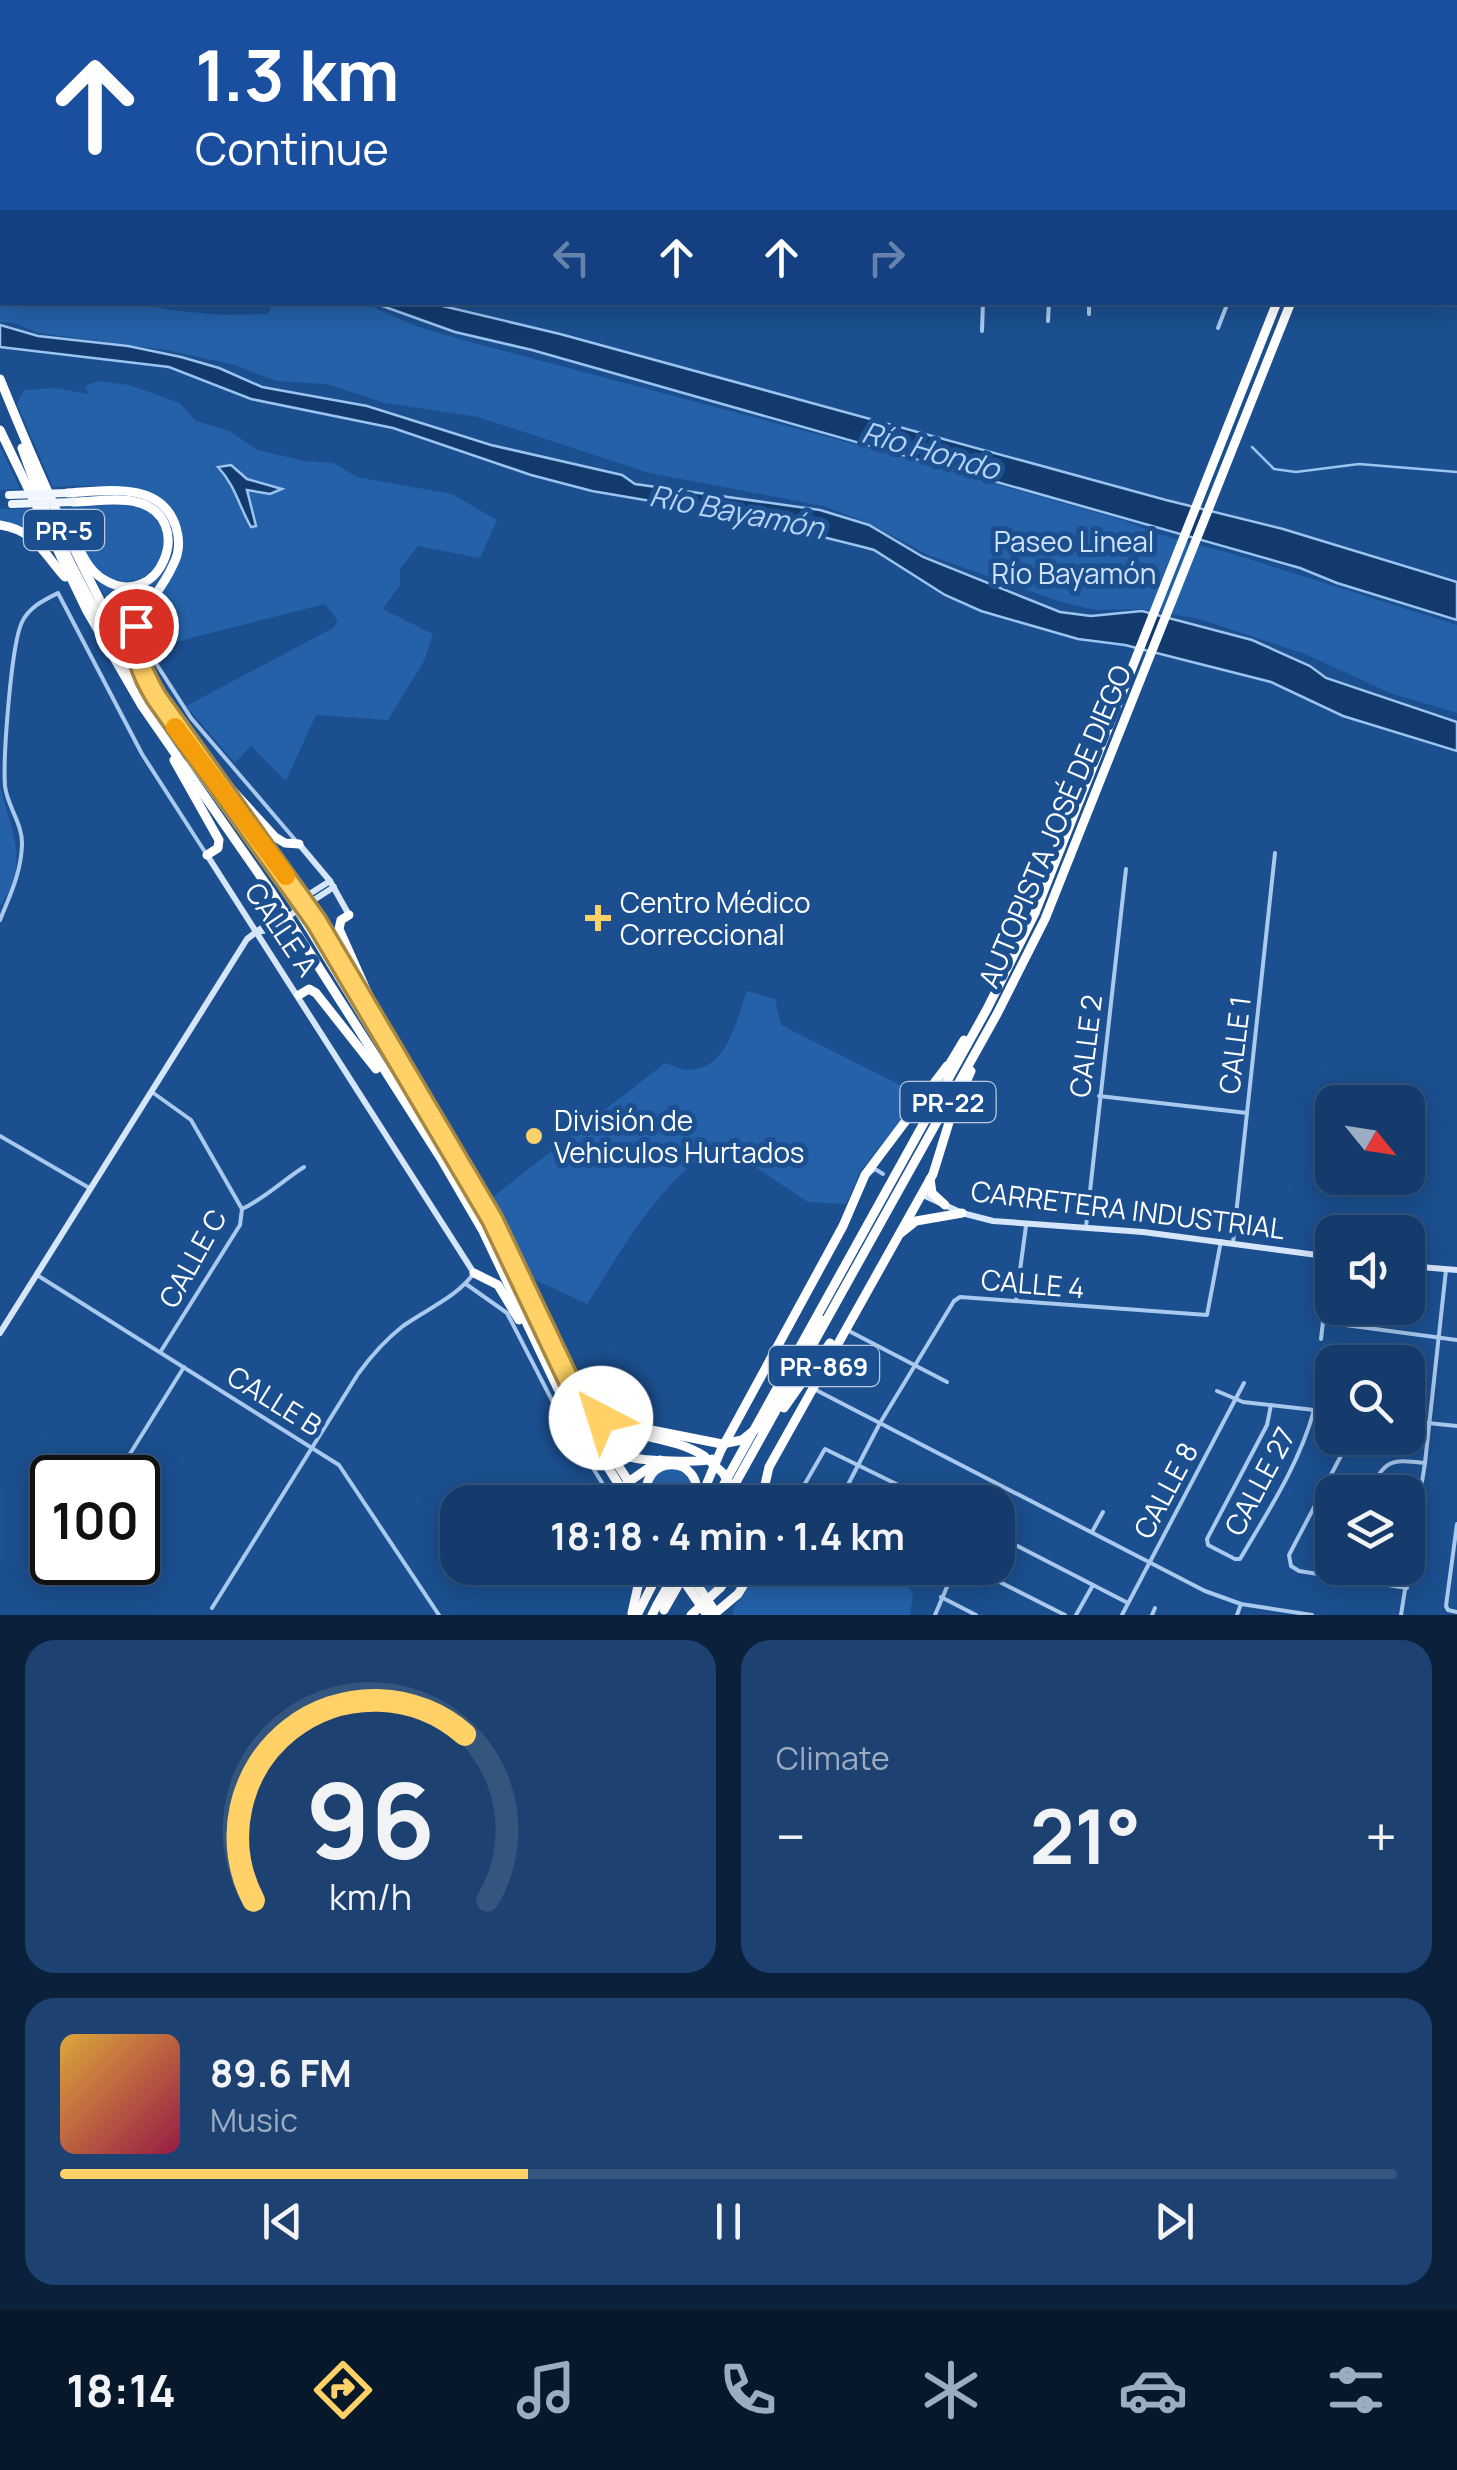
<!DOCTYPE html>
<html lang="en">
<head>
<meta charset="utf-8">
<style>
	:root { --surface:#143b6b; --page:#1d4271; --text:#f1f3f6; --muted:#9dadc1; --line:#33557e; --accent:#ffd166 }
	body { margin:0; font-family:Manrope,sans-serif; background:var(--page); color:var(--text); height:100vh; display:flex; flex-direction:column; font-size:38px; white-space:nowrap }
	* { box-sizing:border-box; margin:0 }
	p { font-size:32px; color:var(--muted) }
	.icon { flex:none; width:55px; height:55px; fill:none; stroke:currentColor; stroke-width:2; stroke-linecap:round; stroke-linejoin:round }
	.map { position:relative; height:1615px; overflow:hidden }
	.drawer { display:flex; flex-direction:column; gap:25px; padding:25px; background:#0b203b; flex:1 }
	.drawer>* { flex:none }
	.top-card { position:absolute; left:0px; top:0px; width:1458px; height:305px; box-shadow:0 5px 25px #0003,0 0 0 2px var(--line); background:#1a4fa0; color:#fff; overflow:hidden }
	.needle { width:65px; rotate:120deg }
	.tools { position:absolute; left:1315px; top:1085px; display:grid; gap:20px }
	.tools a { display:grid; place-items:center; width:110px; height:110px; border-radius:20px; background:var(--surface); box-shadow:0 5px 25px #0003,0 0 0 2px var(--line); font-size:50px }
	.speed { position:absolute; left:30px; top:1455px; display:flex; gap:20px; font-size:50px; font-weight:700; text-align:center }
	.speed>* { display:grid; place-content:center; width:130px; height:130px; border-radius:50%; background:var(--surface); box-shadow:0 5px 25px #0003,0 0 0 2px var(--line); line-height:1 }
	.speed .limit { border:5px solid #111; border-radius:15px; background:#fff; color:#111 }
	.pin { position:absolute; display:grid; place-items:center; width:85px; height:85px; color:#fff; margin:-42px; border:5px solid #fff; border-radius:50%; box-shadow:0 2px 10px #0007 }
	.me { position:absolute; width:110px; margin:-55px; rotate:320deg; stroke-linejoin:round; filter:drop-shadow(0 0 8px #0008) }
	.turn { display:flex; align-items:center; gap:35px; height:210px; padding:0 30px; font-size:45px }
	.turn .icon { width:130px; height:130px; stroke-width:2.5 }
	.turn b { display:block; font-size:70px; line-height:85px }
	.lanes { display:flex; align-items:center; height:95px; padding:0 30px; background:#0003; justify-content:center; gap:50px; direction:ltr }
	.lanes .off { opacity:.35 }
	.big { font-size:75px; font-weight:700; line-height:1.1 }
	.drawer .widget { flex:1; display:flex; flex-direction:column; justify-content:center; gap:15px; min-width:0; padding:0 35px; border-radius:30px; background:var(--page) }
	.drawer .dial { align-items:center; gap:0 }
	.dial svg { height:260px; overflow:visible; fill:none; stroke:var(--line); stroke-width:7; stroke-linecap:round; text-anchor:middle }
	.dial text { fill:var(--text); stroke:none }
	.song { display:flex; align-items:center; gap:30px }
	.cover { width:120px; height:120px; border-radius:15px; background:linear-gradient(135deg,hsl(40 70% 55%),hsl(340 70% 35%)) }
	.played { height:10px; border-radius:5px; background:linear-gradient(90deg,var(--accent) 35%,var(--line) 35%) }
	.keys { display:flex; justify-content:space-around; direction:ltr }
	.heat { display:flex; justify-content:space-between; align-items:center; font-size:55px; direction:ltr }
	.drawer .tiles { flex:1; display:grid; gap:25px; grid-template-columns:1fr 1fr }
	.widget:last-child { grid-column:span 2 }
	.trip { position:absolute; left:440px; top:1485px; width:575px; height:100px; border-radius:30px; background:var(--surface); box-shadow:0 5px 25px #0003,0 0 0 2px var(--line); font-weight:700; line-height:100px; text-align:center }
	.tab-bar { display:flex; height:160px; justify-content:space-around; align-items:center; background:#08182b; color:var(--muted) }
	.tab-bar .icon { width:70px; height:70px }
	.tab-bar .selected { color:var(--accent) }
	.tab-bar b { font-size:45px; color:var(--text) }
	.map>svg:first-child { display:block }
	.green { fill:#2461a8; fill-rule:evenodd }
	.water { fill:#123a6d; stroke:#9cc4f0; stroke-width:2.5 }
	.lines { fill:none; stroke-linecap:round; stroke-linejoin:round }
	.stream { stroke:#9cc4f0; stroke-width:2.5 }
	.street { stroke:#a9c9ee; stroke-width:4 }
	.secondary { stroke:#d6e6fa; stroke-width:6 }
	.primary { stroke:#f0f6ff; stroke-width:8 }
	.highway { stroke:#fff; stroke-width:9 }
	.primary-bridge { stroke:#f0f6ff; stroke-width:8 }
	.highway-bridge { stroke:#fff; stroke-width:9 }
	.route-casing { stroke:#a68842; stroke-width:25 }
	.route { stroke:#ffd166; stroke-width:18 }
	.slow { stroke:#f59e0b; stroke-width:18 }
	.poi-dot { fill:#ffd166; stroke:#1b4f8f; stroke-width:4 }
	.labels { text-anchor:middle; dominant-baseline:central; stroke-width:10; stroke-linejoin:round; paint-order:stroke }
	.shield { fill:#1b4f8f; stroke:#bbcadd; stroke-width:2.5 }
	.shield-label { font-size:25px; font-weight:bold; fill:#fff }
	.park-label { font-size:28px; fill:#cfe3fa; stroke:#1b4f8f }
	.street-label { font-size:28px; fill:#fff; stroke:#1b4f8f }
	.poi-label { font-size:28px; fill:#fff; stroke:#1b4f8f; text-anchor:start }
	.water-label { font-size:30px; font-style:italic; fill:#b5d3f5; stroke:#1b4f8f }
</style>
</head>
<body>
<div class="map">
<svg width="1457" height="1615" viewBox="0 0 1457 1615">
	<rect width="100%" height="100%" fill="#1b4f8f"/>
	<!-- green -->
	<g class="green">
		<polygon points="0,290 2,302 135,303 170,310 222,315 268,314 271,309 263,303 364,303 413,325 463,340 873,449 1122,520 1164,536 1230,553 1457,625 1457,713 1390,693 1305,654 1199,619 1143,609 1096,610 1061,602 928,555 869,523 823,506 649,473 478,417 385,403 326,384 276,381 235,365 167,350 39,333 14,323 0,322"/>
		<path d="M98,381l31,4 51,18 16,18 34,10 27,19 48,11 29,2 23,14 95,17 45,26 -17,38 -62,-12 -18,23v16l-17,24 50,25 -9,27 -36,59 -72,-5 -30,66 -35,-35 -16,17 -49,-57 147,-78 5,-7 -13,-17 -181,46c-1,-10 -2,-22 0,-31 5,-17 24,-30 29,-47 27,-94 -55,-87 -120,-85l-36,-83 7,-14 31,-2 34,6 -4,-8zM231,465l16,14 19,5 4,10 -22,-6 -2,2 1,13 8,13 -14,-6v-12l-15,-22z"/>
		<polygon points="0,446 20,489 0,490"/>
		<path d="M135,494c46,23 47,43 26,87 -9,18 -18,37 -27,56l-6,2 -30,-56 2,-2 31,8 35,-25 4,-27 -21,-33 -76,-8z"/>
		<path d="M135,504c66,30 6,111 -40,64 -15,-15 -24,-42 -36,-60z"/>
		<polygon points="0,509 28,509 48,549 0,522"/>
		<path d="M0,785c10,45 32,77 0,121z"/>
		<path d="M747,991l28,8 6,26 119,60 26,4 -65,81 -15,34 -38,-2 -88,-58c-61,37 -95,102 -133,160l-54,-25 -38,-72 -1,-11 171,-133c7,2 17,7 24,7 39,-1 47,-50 58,-79z"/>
		<polygon points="666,1468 683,1470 692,1481 691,1502 651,1502 651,1480"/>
		<polygon points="697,1568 732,1568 708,1595 694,1573"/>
		<polygon points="759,1568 888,1568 913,1593 910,1615 733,1615 733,1609"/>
	</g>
	<!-- water -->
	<g class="water">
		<polygon points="374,303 430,303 560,334 1166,500 1283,529 1457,582 1457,620 1337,583 1300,568 532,350 455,332"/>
		<polygon points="0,325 38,336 128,346 181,357 219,368 262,387 367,406 491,445 622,475 635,484 820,510 869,525 923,557 1060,612 1091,616 1142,611 1252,640 1310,666 1326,678 1457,722 1457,751 1343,716 1271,682 1125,645 1078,639 981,611 945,595 874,550 863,547 739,516 592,491 531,475 393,428 251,399 169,367 0,347"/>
		<path d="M231,465l16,14 35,10 -12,5 -23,-4 9,36 -5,1c-12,-21 -16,-42 -33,-60z"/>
	</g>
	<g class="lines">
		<!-- stream -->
		<g class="stream">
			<polyline points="264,0 264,2"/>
			<polyline points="1454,2 1455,0"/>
			<polyline points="1455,51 1457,54"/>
			<polyline points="1252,447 1274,469 1296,472 1359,464 1457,472"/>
		</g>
		<!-- street -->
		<g class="street">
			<polyline points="30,0 31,2"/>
			<polyline points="195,0 195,2"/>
			<polyline points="324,0 326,2"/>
			<polyline points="454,0 457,2"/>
			<polyline points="355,2 358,0"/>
			<polyline points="425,2 428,0"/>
			<polyline points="526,2 548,2"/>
			<polyline points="621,2 621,0"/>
			<polyline points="802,2 803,0"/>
			<polyline points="958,2 958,0"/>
			<polyline points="1165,2 1165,0"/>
			<polyline points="0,56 2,51"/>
			<polyline points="1119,302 1160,305"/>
			<polyline points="1089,314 1089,302"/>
			<polyline points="1048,321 1049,302"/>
			<polyline points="1218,328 1228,302"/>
			<polyline points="982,331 983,302"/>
			<polyline points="150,654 191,718 297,842"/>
			<path d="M0,920c10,-25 21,-47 22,-75 1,-21 -15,-39 -17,-59 -2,-28 6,-141 17,-164 7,-15 22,-22 36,-29l84,161 63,98"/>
			<polyline points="152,1092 191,1120 242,1209 240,1225 161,1351"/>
			<polyline points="1099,1096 1247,1113"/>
			<polyline points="0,1136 91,1189"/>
			<polyline points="870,1173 875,1169 883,1174"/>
			<path d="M242,1209c23,-11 40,-28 62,-42"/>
			<polyline points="1086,1227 1126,869"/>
			<polyline points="1233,1243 1275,853"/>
			<polyline points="37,1275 339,1465 439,1615"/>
			<polyline points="466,1284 507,1313 558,1412 614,1502"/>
			<polyline points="1016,1300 1026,1226"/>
			<polyline points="1323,1322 1457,1340"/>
			<polyline points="849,1331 947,1382"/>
			<polyline points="1321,1339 1325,1304"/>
			<polyline points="814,1389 1205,1591 1241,1604 1312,1615"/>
			<polyline points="1217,1391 1243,1402 1332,1412"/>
			<path d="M1271,1405l-4,20 -60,114 1,6 27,14h5c27,-46 60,-96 74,-149"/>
			<polyline points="1408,1421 1457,1426"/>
			<polyline points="1347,1438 1344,1450 1289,1555 1291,1566 1299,1571 1407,1588"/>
			<polyline points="115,1478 184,1367"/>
			<path d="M1369,1492c17,-32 19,-33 56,-29"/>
			<polyline points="811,1502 805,1499 803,1487 825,1449 933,1502"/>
			<polyline points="839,1502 880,1423 954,1301 960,1297 1207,1315 1221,1241"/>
			<polyline points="884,1502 893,1485"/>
			<polyline points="1457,1524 1446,1606 1448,1610 1457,1612"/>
			<polyline points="1092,1532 1103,1512"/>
			<polyline points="998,1536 1128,1603"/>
			<polyline points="972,1568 1065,1615"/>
			<polyline points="1329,1576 1332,1562"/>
			<polyline points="941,1597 976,1615"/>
			<path d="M212,1608l146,-234c13,-18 27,-34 45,-48 24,-17 54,-29 71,-53"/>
			<polyline points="935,1615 955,1568"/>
			<polyline points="1076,1615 1093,1585"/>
			<polyline points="1122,1615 1244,1383"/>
			<polyline points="1152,1615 1155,1608"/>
			<polyline points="1237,1615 1241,1604"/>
			<polyline points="1401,1615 1425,1463 1446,1270"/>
		</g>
		<!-- secondary -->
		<g class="secondary">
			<polyline points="0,3 4,0"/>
			<polyline points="299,844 330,881 349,915"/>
			<polyline points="207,855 474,1273"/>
			<polyline points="300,900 330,881"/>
			<polyline points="257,932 267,930 334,887"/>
			<polyline points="921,1194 962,1213 993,1221 1143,1232 1332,1257"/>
			<polyline points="1408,1266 1457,1270"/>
			<polyline points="0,1333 247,939 285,910"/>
		</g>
		<!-- primary -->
		<g class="primary">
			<polyline points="1038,0 1110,2"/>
			<polyline points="1267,0 1275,2"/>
		</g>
		<!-- highway -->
		<g class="highway">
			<polyline points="1361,2 1363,0"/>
			<polyline points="1401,2 1402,0"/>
			<polyline points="1411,2 1412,0"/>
			<polyline points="1436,2 1437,0"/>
			<polyline points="0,26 2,27"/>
			<polyline points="1455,72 1457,74"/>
			<polyline points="1455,93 1457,93"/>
			<path d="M0,379c45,111 93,219 157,321 40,62 88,118 130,178"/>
			<polyline points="0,430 87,611 142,706 270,890"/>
			<path d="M22,448c35,103 91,200 154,290"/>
			<path d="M67,493c38,-2 94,-13 109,34 4,13 3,27 -3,38 -18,41 -46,46 -33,98"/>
			<path d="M65,521c12,18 18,46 38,58 56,36 96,-62 33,-77 -19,-5 -44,0 -63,0"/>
			<path d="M0,525c35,5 44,29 65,52"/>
			<polyline points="190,759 283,887"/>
			<polyline points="174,760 219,840 218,848 207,855"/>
			<polyline points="210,766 275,837 285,843 299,844"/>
			<polyline points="349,915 341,920 339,929 376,1012"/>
			<polyline points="316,921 492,1219 570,1383 597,1433 642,1502"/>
			<polyline points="308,926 452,1163"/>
			<polyline points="297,933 440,1157 483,1231 558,1389 630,1502"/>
			<polyline points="299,995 309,989 316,993 376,1069"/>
			<polyline points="946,1070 964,1040"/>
			<polyline points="930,1179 932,1193 945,1205"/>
			<polyline points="901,1233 916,1221 962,1213"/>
			<polyline points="474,1273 498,1285 519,1320"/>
			<path d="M584,1398c33,48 77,31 120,58"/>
			<polyline points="784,1408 830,1343"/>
			<path d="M608,1446c7,4 14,9 22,11 12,4 73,6 82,2"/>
			<polyline points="627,1483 660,1460"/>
			<path d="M648,1502c-13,-49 60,-50 47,0"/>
			<polyline points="699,1502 721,1450 843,1226 865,1175 947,1066"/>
			<polyline points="714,1502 987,1009 1035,913 1277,302"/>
			<polyline points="725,1502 997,1014 1045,919 1291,302"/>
			<polyline points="761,1502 769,1467 933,1174 951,1116 971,1071"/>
			<polyline points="686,1568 716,1613"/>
			<polyline points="679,1574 707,1615"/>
			<polyline points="720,1588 735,1568"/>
			<polyline points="632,1613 642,1568"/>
			<polyline points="637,1615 661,1568"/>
			<polyline points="652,1615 657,1605"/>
			<polyline points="713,1615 738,1594 754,1568"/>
		</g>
		<!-- primary-bridge -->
		<g class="primary-bridge">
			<polyline points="9,495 67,493"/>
			<polyline points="12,504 73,502"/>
		</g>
		<!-- highway-bridge -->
		<g class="highway-bridge">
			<polyline points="287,878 316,921"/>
			<polyline points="283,887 308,926"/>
			<polyline points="270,890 297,933"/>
			<path d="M532,1316c15,33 28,81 59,102l131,26 20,-4 20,-16 59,-104"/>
			<polyline points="704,1456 723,1473 738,1499"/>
			<polyline points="657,1605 678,1568"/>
			<polyline points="664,1610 688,1568"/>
			<polyline points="691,1615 720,1588"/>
		</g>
	</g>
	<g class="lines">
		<!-- route casing -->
		<g class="route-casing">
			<path id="route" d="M136,626c-3,26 7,49 20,71l160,224 176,298 78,164 31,35"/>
		</g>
		<!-- route -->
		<use href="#route" class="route"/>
		<!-- slow -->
		<polyline class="slow" points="175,727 286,876"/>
	</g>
	<!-- markers -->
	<g class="poi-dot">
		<path d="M593 903h10v10h10v10h-10v10h-10v-10h-10v-10h10z"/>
		<circle cx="534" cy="1136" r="10"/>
	</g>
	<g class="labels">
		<!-- shield labels -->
		<g class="shield">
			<rect x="24" y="510" width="80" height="40" rx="8"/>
			<rect x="900.5" y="1082" width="95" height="40" rx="8"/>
			<rect x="769" y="1346" width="110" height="40" rx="8"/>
		</g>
		<g class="shield-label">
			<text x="64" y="530">PR-5</text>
			<text x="948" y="1102">PR-22</text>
			<text x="824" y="1366">PR-869</text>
		</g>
		<!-- park labels -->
		<g class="park-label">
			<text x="1074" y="541">Paseo Lineal<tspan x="1074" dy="32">Río Bayamón</tspan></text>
		</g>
		<!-- street labels -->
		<g class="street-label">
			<text transform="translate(1054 826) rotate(-67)">AUTOPISTA JOSÉ DE DIEGO</text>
			<text transform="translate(282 929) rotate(56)">CALLE A</text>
			<text transform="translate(1234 1045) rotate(-83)">CALLE 1</text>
			<text transform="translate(1085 1046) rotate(-83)">CALLE 2</text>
			<text transform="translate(1128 1209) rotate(7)">CARRETERA INDUSTRIAL</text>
			<text transform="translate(192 1258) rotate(-61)">CALLE C</text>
			<text transform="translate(1033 1283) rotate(5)">CALLE 4</text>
			<text transform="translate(275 1400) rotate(32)">CALLE B</text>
			<text transform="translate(1259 1481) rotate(-62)">CALLE 27</text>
			<text transform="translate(1165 1490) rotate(-62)">CALLE 8</text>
		</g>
		<!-- poi labels -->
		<g class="poi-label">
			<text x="620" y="902">Centro Médico<tspan x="620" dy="32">Correccional</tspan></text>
			<text x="554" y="1120">División de<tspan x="554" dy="32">Vehiculos Hurtados</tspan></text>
		</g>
		<!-- water labels -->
		<g class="water-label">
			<text transform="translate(931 450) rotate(16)">Río Hondo</text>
			<text transform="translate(737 511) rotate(11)">Río Bayamón</text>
		</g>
	</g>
</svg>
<div class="tools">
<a><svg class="needle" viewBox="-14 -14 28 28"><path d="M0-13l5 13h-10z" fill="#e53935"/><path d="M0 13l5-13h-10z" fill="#9dadc1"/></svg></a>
<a><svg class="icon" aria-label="sound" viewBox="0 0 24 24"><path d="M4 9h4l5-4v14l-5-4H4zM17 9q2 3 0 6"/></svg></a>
<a><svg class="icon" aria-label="search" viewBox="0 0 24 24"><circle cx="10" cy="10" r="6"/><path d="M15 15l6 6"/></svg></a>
<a><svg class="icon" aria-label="layers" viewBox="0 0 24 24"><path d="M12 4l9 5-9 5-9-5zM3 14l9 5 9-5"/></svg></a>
</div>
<div class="speed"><div class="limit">100</div></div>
<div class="pin" style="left:136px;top:626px;background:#d93025"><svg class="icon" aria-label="arrive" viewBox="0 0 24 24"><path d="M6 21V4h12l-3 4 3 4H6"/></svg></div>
<svg class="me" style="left:601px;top:1418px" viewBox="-20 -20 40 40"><circle r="19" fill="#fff"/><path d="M0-13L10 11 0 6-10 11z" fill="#ffd166"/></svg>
<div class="trip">18:18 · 4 min · 1.4 km</div>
<div class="top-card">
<div class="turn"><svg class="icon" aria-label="ahead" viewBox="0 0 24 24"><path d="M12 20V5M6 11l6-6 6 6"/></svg><div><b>1.3 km</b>Continue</div></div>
<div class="lanes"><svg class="icon off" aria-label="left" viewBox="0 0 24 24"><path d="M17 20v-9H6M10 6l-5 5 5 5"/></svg><svg class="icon" aria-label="ahead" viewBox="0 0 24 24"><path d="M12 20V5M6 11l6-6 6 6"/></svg><svg class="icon" aria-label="ahead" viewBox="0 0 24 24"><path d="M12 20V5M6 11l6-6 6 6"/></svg><svg class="icon off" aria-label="right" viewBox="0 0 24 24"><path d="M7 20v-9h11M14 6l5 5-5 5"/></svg></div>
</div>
</div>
<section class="drawer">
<div class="tiles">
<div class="widget dial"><svg viewBox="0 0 100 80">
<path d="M14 69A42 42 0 1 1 86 69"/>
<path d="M14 69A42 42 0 0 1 79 18" stroke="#ffd166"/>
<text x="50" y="56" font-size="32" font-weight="700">96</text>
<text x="50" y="72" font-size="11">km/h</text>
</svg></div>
<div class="widget"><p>Climate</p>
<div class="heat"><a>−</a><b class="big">21°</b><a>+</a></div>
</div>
<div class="widget">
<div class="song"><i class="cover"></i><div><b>89.6 FM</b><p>Music</p></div></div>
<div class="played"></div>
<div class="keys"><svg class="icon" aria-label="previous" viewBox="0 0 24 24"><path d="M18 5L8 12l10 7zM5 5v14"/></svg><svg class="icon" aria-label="pause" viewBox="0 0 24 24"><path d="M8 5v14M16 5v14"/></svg><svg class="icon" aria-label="next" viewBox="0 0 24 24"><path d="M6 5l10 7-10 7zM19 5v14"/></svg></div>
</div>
</div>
</section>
<nav class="tab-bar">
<b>18:14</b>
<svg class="icon selected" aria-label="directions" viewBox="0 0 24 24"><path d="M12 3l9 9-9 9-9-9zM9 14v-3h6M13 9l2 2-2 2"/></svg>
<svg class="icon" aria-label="music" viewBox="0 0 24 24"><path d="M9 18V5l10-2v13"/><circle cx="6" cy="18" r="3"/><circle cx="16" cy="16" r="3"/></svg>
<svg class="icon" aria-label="phone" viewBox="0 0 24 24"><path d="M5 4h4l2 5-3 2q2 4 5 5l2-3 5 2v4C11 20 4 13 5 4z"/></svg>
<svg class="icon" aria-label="climate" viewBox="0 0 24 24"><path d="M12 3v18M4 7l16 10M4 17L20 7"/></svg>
<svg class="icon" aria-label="car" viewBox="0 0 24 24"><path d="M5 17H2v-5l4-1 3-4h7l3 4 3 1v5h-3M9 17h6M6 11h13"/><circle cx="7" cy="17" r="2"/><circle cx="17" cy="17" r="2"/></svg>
<svg class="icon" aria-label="filters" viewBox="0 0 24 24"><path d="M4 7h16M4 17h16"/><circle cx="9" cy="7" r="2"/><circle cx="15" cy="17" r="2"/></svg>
</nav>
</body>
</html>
